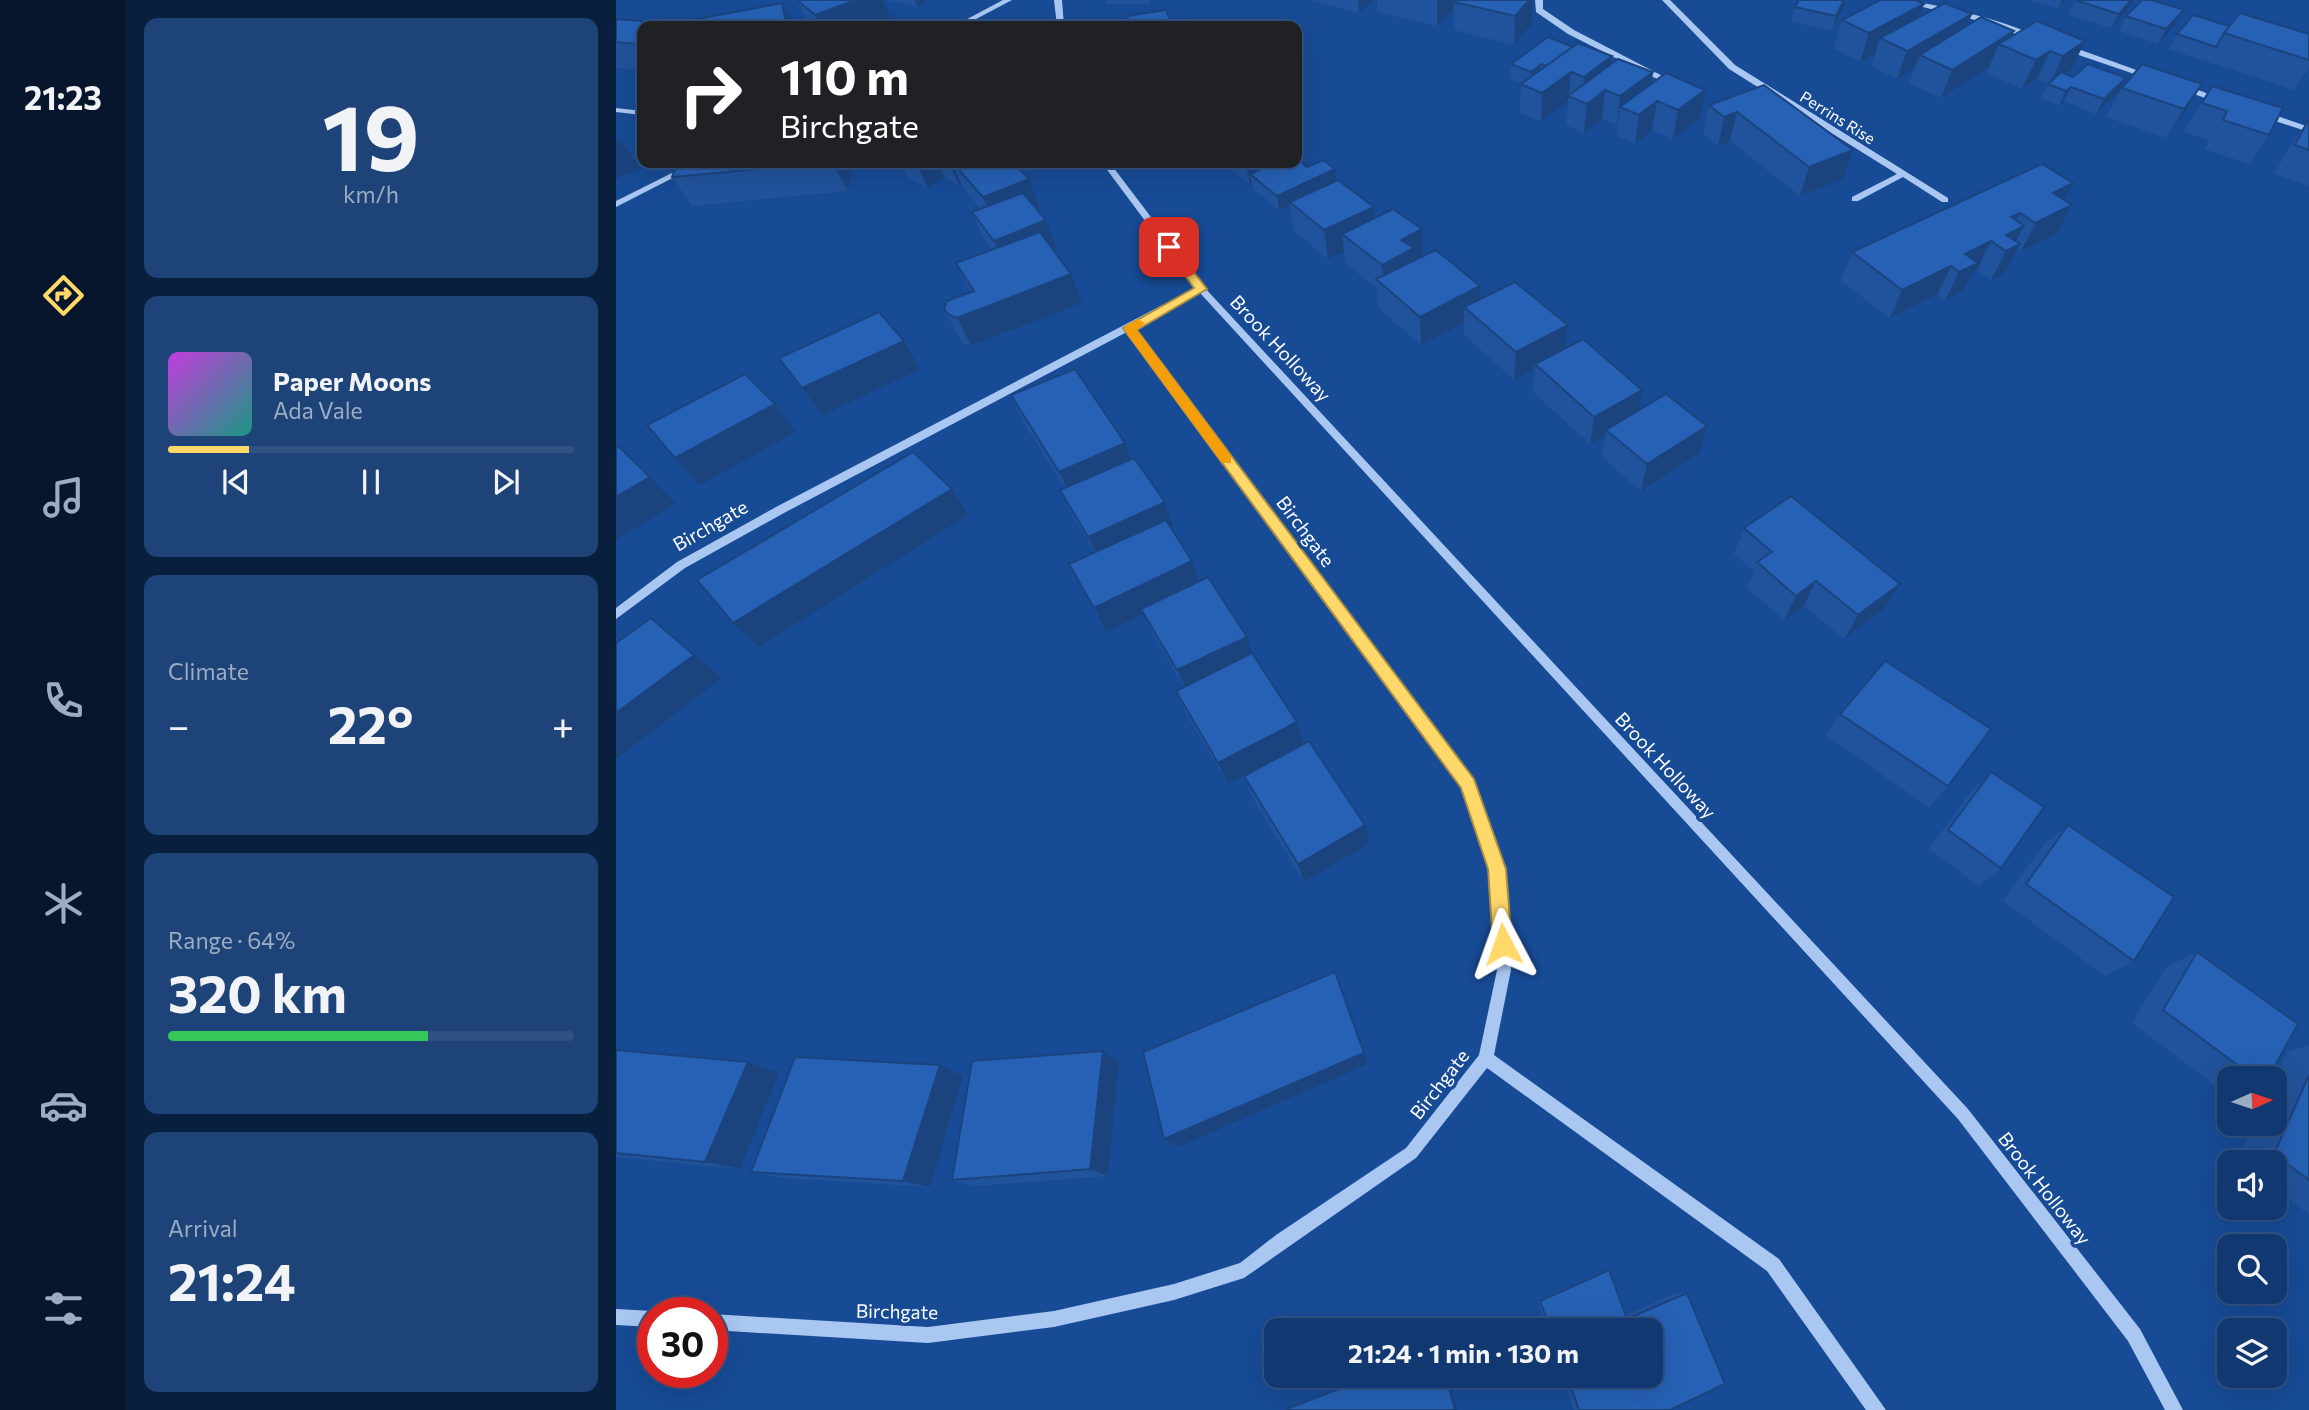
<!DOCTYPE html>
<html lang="en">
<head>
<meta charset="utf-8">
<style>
	:root { --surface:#113870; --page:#1e4378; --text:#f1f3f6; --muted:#9cacc3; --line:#305283; --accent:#ffd869 }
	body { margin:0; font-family:Commissioner,sans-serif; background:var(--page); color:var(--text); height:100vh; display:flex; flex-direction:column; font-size:26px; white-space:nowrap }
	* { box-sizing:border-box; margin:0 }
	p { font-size:23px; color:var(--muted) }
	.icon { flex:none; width:38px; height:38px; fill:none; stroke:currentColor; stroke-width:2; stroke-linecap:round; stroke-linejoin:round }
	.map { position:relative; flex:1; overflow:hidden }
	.details { display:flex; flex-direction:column; gap:18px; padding:18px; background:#091f3e; width:490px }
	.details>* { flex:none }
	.top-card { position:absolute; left:21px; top:21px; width:665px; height:147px; border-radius:14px; box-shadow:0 7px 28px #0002,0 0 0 2px var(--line); background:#202124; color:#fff; overflow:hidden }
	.needle { width:46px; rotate:87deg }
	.fabs { position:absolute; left:1601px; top:1066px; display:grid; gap:14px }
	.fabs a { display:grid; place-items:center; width:70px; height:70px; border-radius:14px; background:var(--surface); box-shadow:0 7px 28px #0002,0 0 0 2px var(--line); font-size:35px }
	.speed { position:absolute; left:21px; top:1297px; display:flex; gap:14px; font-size:35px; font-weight:700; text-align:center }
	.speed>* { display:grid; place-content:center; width:91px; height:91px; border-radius:50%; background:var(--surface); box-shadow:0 7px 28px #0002,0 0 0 2px var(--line); line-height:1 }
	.speed .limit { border:10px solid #d22; background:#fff; color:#111 }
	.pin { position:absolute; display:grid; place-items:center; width:60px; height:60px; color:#fff; margin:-30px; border-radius:14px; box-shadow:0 4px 10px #0006 }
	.me { position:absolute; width:77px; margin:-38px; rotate:356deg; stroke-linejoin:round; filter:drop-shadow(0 0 5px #0008) }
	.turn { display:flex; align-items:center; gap:24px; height:147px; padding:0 28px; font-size:32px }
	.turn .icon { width:91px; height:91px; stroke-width:2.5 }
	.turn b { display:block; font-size:49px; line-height:60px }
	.big { font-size:52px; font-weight:700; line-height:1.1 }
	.details .card { flex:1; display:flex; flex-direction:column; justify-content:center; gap:10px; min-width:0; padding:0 24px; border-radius:14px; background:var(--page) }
	.details .dial { align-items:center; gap:0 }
	.dial b { font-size:91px; line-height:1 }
	.song { display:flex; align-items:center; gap:21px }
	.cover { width:84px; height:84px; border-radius:10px; background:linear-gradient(135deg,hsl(290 70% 55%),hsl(170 70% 35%)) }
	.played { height:7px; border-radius:4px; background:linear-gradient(90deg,var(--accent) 20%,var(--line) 20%) }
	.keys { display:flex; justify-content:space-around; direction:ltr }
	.heat { display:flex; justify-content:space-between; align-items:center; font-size:38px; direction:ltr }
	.charge { height:10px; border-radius:5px; background:linear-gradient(90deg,#34c759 64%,var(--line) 0) }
	.trip { position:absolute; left:648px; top:1318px; width:399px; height:70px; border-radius:14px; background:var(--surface); box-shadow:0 7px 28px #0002,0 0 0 2px var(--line); font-weight:700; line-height:70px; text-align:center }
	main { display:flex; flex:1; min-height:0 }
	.menu { display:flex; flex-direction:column; width:126px; justify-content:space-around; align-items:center; background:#07162d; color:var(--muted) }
	.menu .icon { width:49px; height:49px }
	.menu .active { color:var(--accent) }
	.menu b { font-size:32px; color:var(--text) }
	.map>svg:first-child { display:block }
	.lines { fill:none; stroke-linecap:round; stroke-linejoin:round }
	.minor { fill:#a9c7f1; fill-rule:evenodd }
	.wall { fill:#21539c }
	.shaded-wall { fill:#1b447f }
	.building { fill:#2661b5; stroke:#1b447f; stroke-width:2 }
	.route { fill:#ffd869; stroke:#a68c44; stroke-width:2 }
	.slow { fill:#f59e0b }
	.labels { text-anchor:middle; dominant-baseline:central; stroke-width:7; stroke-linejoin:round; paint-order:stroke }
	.far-street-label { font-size:16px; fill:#fff; stroke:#174b96 }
	.street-label { font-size:19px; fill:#fff; stroke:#174b96 }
</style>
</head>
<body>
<main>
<nav class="menu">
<b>21:23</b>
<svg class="icon active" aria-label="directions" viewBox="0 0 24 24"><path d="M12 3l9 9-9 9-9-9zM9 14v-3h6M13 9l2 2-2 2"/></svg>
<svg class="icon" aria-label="music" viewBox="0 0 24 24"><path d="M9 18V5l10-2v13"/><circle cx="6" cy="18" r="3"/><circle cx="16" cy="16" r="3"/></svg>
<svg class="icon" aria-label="phone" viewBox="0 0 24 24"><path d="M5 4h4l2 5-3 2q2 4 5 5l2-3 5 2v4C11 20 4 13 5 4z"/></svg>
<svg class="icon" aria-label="climate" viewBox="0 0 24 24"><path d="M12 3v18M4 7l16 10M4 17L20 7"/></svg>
<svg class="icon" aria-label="car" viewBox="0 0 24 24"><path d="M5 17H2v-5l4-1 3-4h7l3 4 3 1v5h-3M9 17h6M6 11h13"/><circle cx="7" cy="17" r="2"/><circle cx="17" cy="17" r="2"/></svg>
<svg class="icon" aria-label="filters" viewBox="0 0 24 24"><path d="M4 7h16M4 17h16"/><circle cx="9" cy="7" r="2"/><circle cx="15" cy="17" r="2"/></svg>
</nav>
<section class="details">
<div class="card dial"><b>19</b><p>km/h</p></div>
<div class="card">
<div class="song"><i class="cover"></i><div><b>Paper Moons</b><p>Ada Vale</p></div></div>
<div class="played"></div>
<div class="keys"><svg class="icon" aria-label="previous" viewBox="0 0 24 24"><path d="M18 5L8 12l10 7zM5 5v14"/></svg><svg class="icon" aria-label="pause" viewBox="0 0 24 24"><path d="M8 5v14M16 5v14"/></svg><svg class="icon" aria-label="next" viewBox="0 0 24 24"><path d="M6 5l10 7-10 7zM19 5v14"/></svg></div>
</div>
<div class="card"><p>Climate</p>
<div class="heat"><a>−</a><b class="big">22°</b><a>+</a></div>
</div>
<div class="card"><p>Range · 64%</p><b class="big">320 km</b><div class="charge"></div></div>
<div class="card"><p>Arrival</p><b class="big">21:24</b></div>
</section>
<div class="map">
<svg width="1693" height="1410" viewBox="0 0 1693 1410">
	<rect width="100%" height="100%" fill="#174b96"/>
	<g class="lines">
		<!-- minor -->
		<g class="minor">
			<polygon points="387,0 396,0 347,26 338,26"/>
			<polygon points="438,0 446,0 448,26 441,26"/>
			<polygon points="919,0 927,0 927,9 958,30 1062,84 1055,86 952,34 920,12"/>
			<polygon points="1046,0 1054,0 1119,65 1332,198 1332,202 1326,202 1287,177 1242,201 1236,201 1236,197 1281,174 1113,69"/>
			<path d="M1279,0c30,0 117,22 142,37l-7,2 -55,-19z"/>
			<polygon points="1445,45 1451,45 1537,76 1530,78 1445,49"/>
			<polygon points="1564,85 1570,85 1610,101 1603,103 1564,89"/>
			<polygon points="0,108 26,111 26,115 0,112"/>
			<polygon points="1644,112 1650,112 1693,127 1693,132 1644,116"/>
			<polygon points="76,163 86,163 0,207 0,201"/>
			<polygon points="486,163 494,163 588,287 1352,1109 1524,1329 1567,1410 1549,1410 1512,1341 1342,1119 584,293 518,328 858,784 888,869 895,970 878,1055 1163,1259 1270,1410 1250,1410 1151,1271 871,1068 800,1158 628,1278 558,1300 438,1327 312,1343 96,1330 96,1314 312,1327 438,1311 558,1284 624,1263 660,1235 790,1148 863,1055 881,970 874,869 847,787 511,332 168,513 69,568 0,619 0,608 61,562 160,507 579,288"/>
			<polygon points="0,1309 37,1311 42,1312 37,1312 37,1327 0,1325"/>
		</g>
	</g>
	<!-- wall -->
	<g class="wall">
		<polygon points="181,0 267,0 276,20 259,26 194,26"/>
		<polygon points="271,0 311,0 302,7"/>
		<polygon points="489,0 534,0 533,4 490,4"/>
		<polygon points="695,0 758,0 743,13"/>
		<polygon points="761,0 917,0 916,24 898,45 838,30 838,9 821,26 761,12"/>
		<polygon points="1183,0 1230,0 1227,9 1216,30 1175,22 1179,7"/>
		<polygon points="1413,0 1450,0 1442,9"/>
		<polygon points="1459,0 1517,0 1512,9 1495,28 1452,15"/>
		<polygon points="1308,4 1304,16 1351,26 1398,31 1395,37 1469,41 1455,70 1449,74 1502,93 1480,114 1448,101 1443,106 1425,99 1432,84 1421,79 1406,89 1371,73 1373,67 1325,98 1293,83 1298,69 1281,79 1255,66 1259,54 1244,62 1218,48 1226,20"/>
		<polygon points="1568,10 1559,25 1542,44 1503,31 1510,16"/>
		<polygon points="0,19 47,23 49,26 26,26 26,71 0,68"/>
		<polygon points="1613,26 1693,34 1693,68 1678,90 1552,49 1561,34"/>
		<polygon points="957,47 995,64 1037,72 1035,85 1084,119 1057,139 1036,130 1019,144 1001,136 1002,124 1001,125 986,119 968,133 950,125 952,101 925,122 904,113 905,84 906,83 894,79 895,64"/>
		<polygon points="1586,84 1569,113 1550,138 1490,117 1506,88"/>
		<polygon points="1148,85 1237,150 1227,179 1184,196 1114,141 1102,146 1087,134 1093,105"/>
		<polygon points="1596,86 1653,135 1633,164 1588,149 1593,140 1568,132"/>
		<polygon points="1693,119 1693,186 1658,174 1673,148"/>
		<polygon points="61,163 238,163 232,191 76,206 56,177"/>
		<polygon points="284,163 398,163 424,208 421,209 430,220 441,249 437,251 466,303 355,346 348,344 343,337 328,309 354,292 340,263 376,250 369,240 356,212 364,208 348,189 345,183 343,185 329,178 312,188 291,177"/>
		<polygon points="611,163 681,163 720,181 758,218 807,256 864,286 864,299 952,325 949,348 1022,411 1091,426 1083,454 1025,491 986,457 989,436 974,444 917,392 918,370 898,380 848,335 848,323 805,345 762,308 761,288 729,263 728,252 712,259 678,231 674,205 663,211 637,189 636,184 634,184 612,167"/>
		<polygon points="1457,183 1448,200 1440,234 1404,252 1401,250 1389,273 1375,280 1361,270 1357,272 1347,291 1329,300 1322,294 1274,318 1225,281 1236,252"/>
		<polygon points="163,358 304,369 206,416"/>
		<polygon points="395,395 515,459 549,502 558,529 556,530 584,581 636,653 687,743 612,784 570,714 560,691 568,687 536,633 528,614 490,632 466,589 453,564 479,552 457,517 444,490 449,488 408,423"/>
		<polygon points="1128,528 1269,608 1228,639 1188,606 1168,620 1131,588 1138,571 1118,554"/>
		<polygon points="1224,714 1332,786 1313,807 1210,736"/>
		<polygon points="1375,772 1385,868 1363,886 1313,849 1355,792"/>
		<polygon points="628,776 753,844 688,882 636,797"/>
		<polygon points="1452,825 1518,961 1489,976 1387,901 1428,844"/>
		<polygon points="1581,952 1652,1078 1614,1078 1614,1095 1612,1095 1516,1023 1550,967"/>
		<polygon points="1693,1045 1693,1214 1659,1190 1659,1162 1620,1161 1638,1124 1659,1124 1659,1078 1671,1052"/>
		<polygon points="0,1050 163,1073 124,1169 0,1157"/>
		<polygon points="487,1051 503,1062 492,1176 360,1186 336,1180"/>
		<polygon points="347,1076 314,1187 168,1178 135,1172"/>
		<polygon points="993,1270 1010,1315 1060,1293 1071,1293 1054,1410 958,1410 946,1376 1034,1376 1034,1330 931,1330 921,1301 985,1272"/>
		<polygon points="752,1376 832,1376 841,1410 670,1410 670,1409 679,1404"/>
	</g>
	<!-- shaded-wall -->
	<g class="shaded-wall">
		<polygon points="240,0 267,0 276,20 259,26 205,26 199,15"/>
		<polygon points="299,0 311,0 302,7"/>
		<polygon points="742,0 758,0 743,13"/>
		<polygon points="821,0 841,0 838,2 838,9 821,26"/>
		<polygon points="913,0 917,0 916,24 898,45 899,16"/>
		<polygon points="1228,0 1230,0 1227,9 1216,30 1220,16"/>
		<polygon points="1446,0 1450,0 1442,9"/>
		<polygon points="1515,0 1517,0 1512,9 1495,28 1503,14"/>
		<polygon points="166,3 178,26 151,26"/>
		<polygon points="1308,4 1298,32 1264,38 1259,54 1244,62 1253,33"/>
		<polygon points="1568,10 1559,25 1542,44 1550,29"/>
		<polygon points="1356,14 1345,43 1304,55 1298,69 1281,79 1291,51"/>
		<polygon points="1398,31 1391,47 1383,44 1373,67 1325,98 1336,70"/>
		<polygon points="1469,41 1455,70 1433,85 1447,56"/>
		<polygon points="1434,51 1421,79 1406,89 1420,60"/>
		<polygon points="996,56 992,85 966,101 968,77"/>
		<polygon points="925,64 924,78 914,87 915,72"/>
		<polygon points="955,72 952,101 925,122 926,93"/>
		<polygon points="1037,72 1032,101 1004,107 1002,124 1001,125 1004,96"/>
		<polygon points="1510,78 1502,93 1480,114 1488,99"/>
		<polygon points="1586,84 1569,113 1550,138 1568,109"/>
		<polygon points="1455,87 1448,101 1443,106 1450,91"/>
		<polygon points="989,90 986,119 968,133 971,104"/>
		<polygon points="1089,90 1084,119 1057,139 1062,110"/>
		<polygon points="1041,101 1036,130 1019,144 1023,115"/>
		<polygon points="1121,112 1114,141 1102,146 1108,117"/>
		<polygon points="4,140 25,169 0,179 0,142"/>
		<polygon points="1237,150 1227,179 1184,196 1193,167"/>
		<polygon points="216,163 238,163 232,191"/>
		<polygon points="300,163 322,163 329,178 312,188"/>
		<polygon points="333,163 336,163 345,183 343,185"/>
		<polygon points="646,163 675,163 634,174 636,184 634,184 631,170"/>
		<polygon points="719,169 720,184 674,202 674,205 663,211 661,196"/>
		<polygon points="413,179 424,208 379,226 367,197"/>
		<polygon points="1457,183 1442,212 1456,205 1440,234 1404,252 1437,193"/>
		<polygon points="758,207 760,236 726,234 728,252 712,259 708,230"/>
		<polygon points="1404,213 1394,233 1408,226 1396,248 1404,244 1389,273 1375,280 1390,251 1385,244 1380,246 1395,217"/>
		<polygon points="430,220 441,249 390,269 378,241"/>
		<polygon points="806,229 807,258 768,286 766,265 785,240"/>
		<polygon points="1375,241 1361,270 1357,272 1347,291 1329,300 1343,272 1349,254"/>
		<polygon points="1335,266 1322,294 1274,318 1286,290"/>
		<polygon points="455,274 466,303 355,346 341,318"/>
		<polygon points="864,286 864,314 848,307 848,323 805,345 804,317"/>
		<polygon points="952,325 948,354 919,364 918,370 898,380 900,352"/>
		<polygon points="288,341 304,369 206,416 186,388"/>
		<polygon points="1026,390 1021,418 990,430 989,436 974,444 978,417"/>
		<polygon points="159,404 180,432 84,485 59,458"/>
		<polygon points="1091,426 1083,454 1025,491 1031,464"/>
		<polygon points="509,443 519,470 456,499 443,472"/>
		<polygon points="34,477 60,504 0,540 0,497"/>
		<polygon points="336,489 352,515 143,647 117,623"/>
		<polygon points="549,502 558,529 485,563 472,537"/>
		<polygon points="576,561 585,586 525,609 528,614 490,632 478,608"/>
		<polygon points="1200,581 1188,606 1168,620 1180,596"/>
		<polygon points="1284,584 1269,608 1228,639 1242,615"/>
		<polygon points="35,618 106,678 0,759 0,713"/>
		<polygon points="631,637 638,661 572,693 561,670"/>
		<polygon points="681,722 687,743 612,784 602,763"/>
		<polygon points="749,825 753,844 688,882 682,864"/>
		<polygon points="719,972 752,1064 562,1147 548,1139"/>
		<polygon points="487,1051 503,1062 492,1176 474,1169"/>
		<polygon points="132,1062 163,1073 124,1169 89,1162"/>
		<polygon points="324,1065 347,1076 314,1187 287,1181"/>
		<polygon points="830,1376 832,1376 841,1410 839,1410"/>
	</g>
	<!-- building -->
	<g class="building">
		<polygon points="181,0 240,0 199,15"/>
		<polygon points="840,0 913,0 899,16 838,2"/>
		<polygon points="1183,0 1228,0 1220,16 1179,7"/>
		<polygon points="1264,0 1300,0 1308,4 1253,33 1226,20"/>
		<polygon points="1459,0 1515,0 1503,14"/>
		<polygon points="1526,0 1536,0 1568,10 1550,29 1510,16"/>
		<polygon points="166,3 170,23 151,26 67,26 66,22"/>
		<polygon points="1329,3 1356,14 1291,51 1264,38"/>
		<polygon points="550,10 554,21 571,19 574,26 514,26 511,16"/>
		<polygon points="1624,13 1693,34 1693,60 1608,33"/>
		<polygon points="1577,15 1613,26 1608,33 1600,47 1561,34"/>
		<polygon points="1365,17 1398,31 1336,70 1304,55"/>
		<polygon points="0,19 47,23 43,26 26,26 26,41 23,44 0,42"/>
		<polygon points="1421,21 1469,41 1447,56 1434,51 1420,60 1383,44"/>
		<polygon points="932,37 957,47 931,66 925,64 915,72 895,64"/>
		<polygon points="962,43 996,56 968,77 955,72 926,93 905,84"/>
		<polygon points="1002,59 1037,72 1004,96 989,90 971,104 952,96"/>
		<polygon points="1472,64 1510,78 1488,99 1455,87 1450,91 1432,84 1445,72 1457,77"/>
		<polygon points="1526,64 1586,84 1568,109 1506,88"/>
		<polygon points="1050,73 1089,90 1062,110 1041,101 1023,115 1004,107"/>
		<polygon points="1148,85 1237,150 1193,167 1121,112 1108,117 1093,105"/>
		<polygon points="1596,86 1667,108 1653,135 1607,120 1611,111 1586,103"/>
		<polygon points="1693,119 1693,150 1679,145"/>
		<polygon points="681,159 691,167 707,160 719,169 661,196 634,174 659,163 681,163"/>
		<polygon points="61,163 206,163 56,177"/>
		<polygon points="337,163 398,163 413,179 367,197"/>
		<polygon points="622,163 646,163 631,170"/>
		<polygon points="1426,164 1457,183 1437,193 1456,205 1419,223 1404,213 1395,217 1408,226 1390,235 1404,244 1390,251 1375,241 1349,254 1362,263 1343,272 1335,266 1286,290 1236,252"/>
		<polygon points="722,180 758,207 708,230 674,202"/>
		<polygon points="407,193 430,220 378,241 356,212"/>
		<polygon points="777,209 806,229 785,240 798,248 766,265 726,234"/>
		<polygon points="424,232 455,274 341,318 333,315 328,309 331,301 358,291 340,263"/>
		<polygon points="820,250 864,286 804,317 760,279"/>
		<polygon points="899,282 952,325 900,352 848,307"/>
		<polygon points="263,312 288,341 186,388 163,358"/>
		<polygon points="967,339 1026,390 978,417 919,364"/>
		<polygon points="459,369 509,443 443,472 395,395"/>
		<polygon points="129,374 159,404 59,458 31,425"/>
		<polygon points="1050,394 1091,426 1031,464 990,430"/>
		<polygon points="2,446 34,477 0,497 0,447"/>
		<polygon points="297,452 336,489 117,623 81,580"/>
		<polygon points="518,458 549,502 472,537 444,490"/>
		<polygon points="1175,496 1284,584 1242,615 1200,581 1180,596 1141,562 1156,552 1128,528"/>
		<polygon points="550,520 576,561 478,608 453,564"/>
		<polygon points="592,577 631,637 561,670 525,609"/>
		<polygon points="35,618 78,655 0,713 0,643"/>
		<polygon points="636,653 681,722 602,763 560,691"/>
		<polygon points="1269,661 1375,729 1332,786 1224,714"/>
		<polygon points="693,741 749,825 682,864 628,776"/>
		<polygon points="1375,772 1428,807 1385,868 1332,830"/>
		<polygon points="1452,825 1558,897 1518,961 1410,884"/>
		<polygon points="1581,952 1682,1024 1652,1078 1639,1078 1547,1010"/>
		<polygon points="719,972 748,1053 548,1139 527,1052"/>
		<polygon points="0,1050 132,1062 89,1162 0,1153"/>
		<polygon points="487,1051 474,1169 336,1180 356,1061"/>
		<polygon points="179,1057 324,1065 287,1181 135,1172"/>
		<polygon points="1693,1075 1693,1180 1658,1154"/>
		<polygon points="993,1270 1011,1319 1071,1293 1109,1384 1054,1410 963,1410 951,1376 1034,1376 1034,1330 935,1330 924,1301"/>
		<polygon points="757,1376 830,1376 839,1410 670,1410 670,1409"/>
	</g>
	<!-- route -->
	<polygon class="route" points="553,244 557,245 591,289 521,330 858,779 890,869 896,944 893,951 887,953 880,951 877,944 872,869 845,788 507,328 578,288 548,247"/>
	<!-- slow -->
	<polygon class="slow" points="522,319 529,323 521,330 615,456 615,463 606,463 509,331 509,326"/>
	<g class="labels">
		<!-- far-street labels -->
		<g class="far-street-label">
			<text transform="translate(1222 117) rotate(32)">Perrins Rise</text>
		</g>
		<!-- street labels -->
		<g class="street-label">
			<text transform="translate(665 348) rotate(47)">Brook Holloway</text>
			<text transform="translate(94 525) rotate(-30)">Birchgate</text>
			<text transform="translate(690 531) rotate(53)">Birchgate</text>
			<text transform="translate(1050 765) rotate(47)">Brook Holloway</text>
			<text transform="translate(823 1084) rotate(-52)">Birchgate</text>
			<text transform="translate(1429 1188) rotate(52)">Brook Holloway</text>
			<text transform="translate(281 1311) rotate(1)">Birchgate</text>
		</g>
	</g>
</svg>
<div class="fabs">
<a><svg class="needle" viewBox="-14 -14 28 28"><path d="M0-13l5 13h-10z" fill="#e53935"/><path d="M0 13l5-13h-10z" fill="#9cacc3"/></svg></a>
<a><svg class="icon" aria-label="sound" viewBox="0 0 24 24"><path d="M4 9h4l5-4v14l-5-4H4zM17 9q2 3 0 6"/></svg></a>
<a><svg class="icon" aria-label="search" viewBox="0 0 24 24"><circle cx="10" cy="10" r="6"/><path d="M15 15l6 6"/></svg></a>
<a><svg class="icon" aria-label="layers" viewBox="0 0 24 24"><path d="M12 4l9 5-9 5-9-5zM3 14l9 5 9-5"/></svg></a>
</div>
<div class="speed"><div class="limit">30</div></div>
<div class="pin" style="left:553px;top:247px;background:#d93025"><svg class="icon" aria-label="arrive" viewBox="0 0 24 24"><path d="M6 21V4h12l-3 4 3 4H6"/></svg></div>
<svg class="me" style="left:887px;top:944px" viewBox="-20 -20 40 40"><path d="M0-17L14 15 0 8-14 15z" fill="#ffd869" stroke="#fff" stroke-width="4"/></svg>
<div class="trip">21:24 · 1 min · 130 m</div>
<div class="top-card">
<div class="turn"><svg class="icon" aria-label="right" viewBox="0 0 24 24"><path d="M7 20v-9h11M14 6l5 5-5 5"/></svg><div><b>110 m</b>Birchgate</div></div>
</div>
</div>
</main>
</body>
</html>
